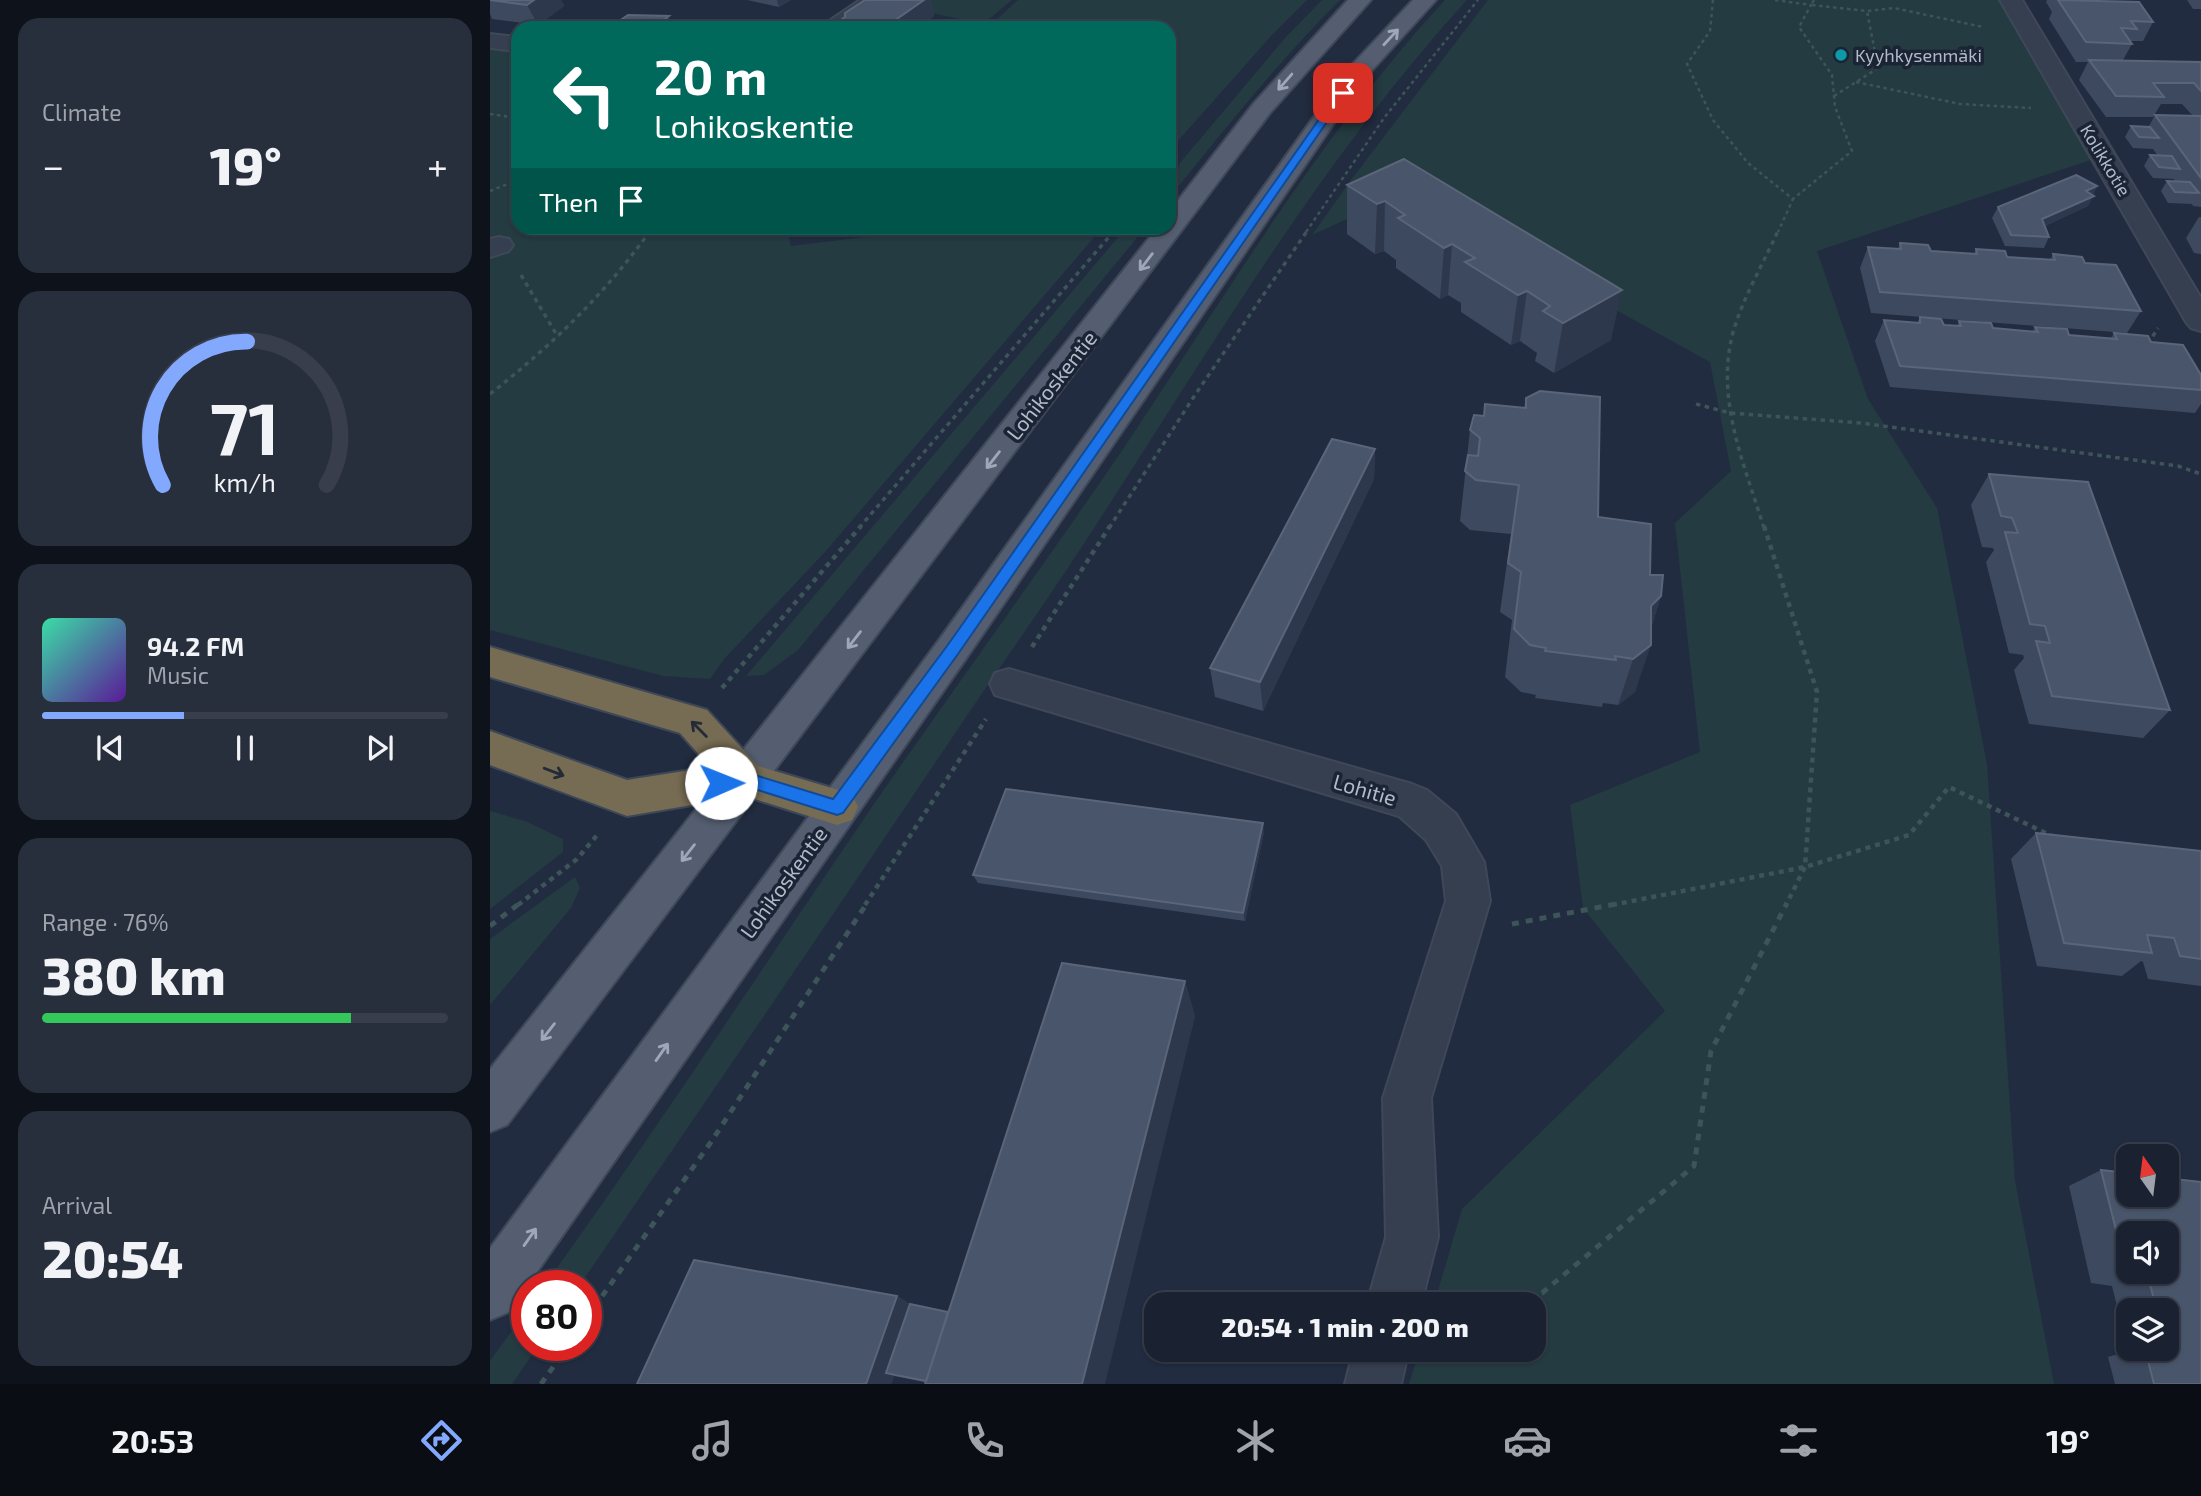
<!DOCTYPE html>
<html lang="en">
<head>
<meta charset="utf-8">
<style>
	:root { --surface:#1a2130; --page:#272e3c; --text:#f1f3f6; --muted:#9fa3ab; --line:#383e4c; --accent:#83a9ff }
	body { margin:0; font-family:"Exo 2",sans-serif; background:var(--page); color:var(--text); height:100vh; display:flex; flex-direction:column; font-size:26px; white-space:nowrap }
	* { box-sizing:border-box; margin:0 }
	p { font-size:23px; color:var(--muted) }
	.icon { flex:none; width:38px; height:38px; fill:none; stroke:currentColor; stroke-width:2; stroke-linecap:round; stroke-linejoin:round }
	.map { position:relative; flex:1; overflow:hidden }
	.sheet { display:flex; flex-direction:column; gap:18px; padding:18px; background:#0e121a; width:490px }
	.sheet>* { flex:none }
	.hud { position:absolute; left:21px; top:21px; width:665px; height:214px; border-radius:21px; box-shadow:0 2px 5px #0004,0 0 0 2px var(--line); background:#00695c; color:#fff; overflow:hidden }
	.needle { width:46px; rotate:346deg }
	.controls { position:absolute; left:1626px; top:1144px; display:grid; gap:14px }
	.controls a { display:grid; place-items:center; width:63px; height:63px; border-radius:14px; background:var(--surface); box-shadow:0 2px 5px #0004,0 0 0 2px var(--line); font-size:35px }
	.speed { position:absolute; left:21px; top:1270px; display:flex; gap:14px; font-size:35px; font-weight:700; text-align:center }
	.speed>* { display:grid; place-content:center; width:91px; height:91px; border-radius:50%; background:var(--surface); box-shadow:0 2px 5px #0004,0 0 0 2px var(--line); line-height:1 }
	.speed .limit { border:10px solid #d22; background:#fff; color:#111 }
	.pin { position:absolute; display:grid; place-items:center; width:60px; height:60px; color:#fff; margin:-30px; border-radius:14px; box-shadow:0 4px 10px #0006 }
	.me { position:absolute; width:77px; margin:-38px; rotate:89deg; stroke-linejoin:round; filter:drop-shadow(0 0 5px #0008) }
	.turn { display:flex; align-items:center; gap:24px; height:147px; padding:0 28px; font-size:32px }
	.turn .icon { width:91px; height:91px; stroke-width:2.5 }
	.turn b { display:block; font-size:49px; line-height:60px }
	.then { display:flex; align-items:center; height:66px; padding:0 28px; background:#0003; gap:14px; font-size:26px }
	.big { font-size:52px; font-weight:800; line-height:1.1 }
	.sheet .card { flex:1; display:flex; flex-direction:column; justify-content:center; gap:10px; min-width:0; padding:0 24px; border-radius:21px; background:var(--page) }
	.sheet .dial { align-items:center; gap:0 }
	.dial svg { height:182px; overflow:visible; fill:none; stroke:var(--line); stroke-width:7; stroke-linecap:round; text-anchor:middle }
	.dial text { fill:var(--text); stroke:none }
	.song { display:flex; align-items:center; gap:21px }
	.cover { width:84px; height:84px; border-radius:10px; background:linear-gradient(135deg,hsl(160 70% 55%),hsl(270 70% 35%)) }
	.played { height:7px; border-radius:4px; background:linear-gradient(90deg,var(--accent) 35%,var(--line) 35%) }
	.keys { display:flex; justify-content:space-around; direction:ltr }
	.heat { display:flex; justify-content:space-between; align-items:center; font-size:38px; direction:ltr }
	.charge { height:10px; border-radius:5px; background:linear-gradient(90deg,#34c759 76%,var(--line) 0) }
	.trip { position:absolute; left:654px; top:1292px; width:402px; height:70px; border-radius:21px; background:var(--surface); box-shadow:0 2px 5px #0004,0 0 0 2px var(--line); font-weight:800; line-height:70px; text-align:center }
	.tab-bar { display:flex; height:112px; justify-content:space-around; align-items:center; background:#0a0d13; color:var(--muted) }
	.tab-bar .icon { width:49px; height:49px }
	.tab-bar .current { color:var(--accent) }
	.tab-bar b { font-size:32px; color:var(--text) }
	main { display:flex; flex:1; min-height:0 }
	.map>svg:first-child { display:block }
	.green { fill:#243b41 }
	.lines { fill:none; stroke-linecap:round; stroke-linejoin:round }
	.street-casing { stroke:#3f4858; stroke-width:4 }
	.primary-casing { stroke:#3f4858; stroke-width:4 }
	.highway-casing { stroke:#3e4757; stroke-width:4 }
	.path-far3 { stroke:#3d5459; stroke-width:2.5; stroke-dasharray:3.5 3.5; stroke-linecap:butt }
	.path-far2 { stroke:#3d5459; stroke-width:3.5; stroke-dasharray:4.5 4.5; stroke-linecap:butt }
	.path-far1 { stroke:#3d5459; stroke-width:4.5; stroke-dasharray:5 5; stroke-linecap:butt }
	.path { stroke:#3d5459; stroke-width:5; stroke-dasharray:7 7; stroke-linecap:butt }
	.street { fill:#363f4f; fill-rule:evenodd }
	.primary { fill:#545e70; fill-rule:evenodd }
	.highway { fill:#766b53; fill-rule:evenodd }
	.wall { fill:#3d495e; fill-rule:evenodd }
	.shaded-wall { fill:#2d384d }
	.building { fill:#49556a; stroke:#5a6579; stroke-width:2 }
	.oneway { stroke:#9fa8b8 }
	.oneway2 { stroke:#242b37 }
	.route { fill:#1a73e8; stroke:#114b97; stroke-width:2 }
	.culture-dot { fill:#0f9aa8; stroke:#1b2434; stroke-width:2.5 }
	.labels { text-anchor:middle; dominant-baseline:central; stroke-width:7; stroke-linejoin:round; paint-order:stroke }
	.far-poi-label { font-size:18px; fill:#b2baca; stroke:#1b2434; text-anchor:start }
	.far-street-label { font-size:18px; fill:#b2baca; stroke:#1b2434 }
	.street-label { font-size:21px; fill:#b2baca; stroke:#1b2434 }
</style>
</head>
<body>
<main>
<section class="sheet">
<div class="card"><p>Climate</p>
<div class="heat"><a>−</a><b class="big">19°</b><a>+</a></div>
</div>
<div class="card dial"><svg viewBox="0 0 100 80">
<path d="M14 69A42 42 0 1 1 86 69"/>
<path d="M14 69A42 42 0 0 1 51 6" stroke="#83a9ff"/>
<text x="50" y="56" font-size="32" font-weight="700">71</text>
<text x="50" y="72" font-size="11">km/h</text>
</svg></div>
<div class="card">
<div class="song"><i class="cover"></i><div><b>94.2 FM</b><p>Music</p></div></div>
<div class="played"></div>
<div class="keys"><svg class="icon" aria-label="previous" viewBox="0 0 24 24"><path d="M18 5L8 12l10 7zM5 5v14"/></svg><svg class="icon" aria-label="pause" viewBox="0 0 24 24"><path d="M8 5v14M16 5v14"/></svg><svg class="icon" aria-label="next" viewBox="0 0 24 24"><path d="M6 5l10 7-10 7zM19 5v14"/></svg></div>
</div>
<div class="card"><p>Range · 76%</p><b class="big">380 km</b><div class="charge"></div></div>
<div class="card"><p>Arrival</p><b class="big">20:54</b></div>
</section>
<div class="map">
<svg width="1711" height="1384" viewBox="0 0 1711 1384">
	<rect width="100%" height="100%" fill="#222c40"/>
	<!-- green -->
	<g class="green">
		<polygon points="405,0 522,0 493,24 400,4"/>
		<polygon points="528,0 817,0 781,36 679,151 679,28 497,28"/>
		<path d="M832,0h18c-62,62 -116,130 -171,198v-22l116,-138z"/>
		<path d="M955,0h22c-150,164 -263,360 -384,545 -37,57 -77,113 -115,169 -129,192 -258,382 -389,572h-35c114,-158 220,-321 330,-482 81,-117 165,-232 245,-349 104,-154 199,-318 326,-455z"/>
		<polygon points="998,0 1508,0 1601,160 1327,251 1378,399 1447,508 1497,764 1525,1181 1564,1384 919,1384 930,1349 1045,1349 1045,1304 944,1304 972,1209 1175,1011 1093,908 1080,805 1210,752 1185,523 1241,471 1220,362 914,193 822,235 861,180"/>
		<polygon points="0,49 28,53 28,228 297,228 301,246 416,232 423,228 612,228 335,552 235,658 220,679 173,676 0,630"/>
		<polygon points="636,228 655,228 308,650 274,675 256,676"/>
		<polygon points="0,811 35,821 73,839 73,852 0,909"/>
		<polygon points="85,877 90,888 81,908 0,1005 0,939"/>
		<polygon points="37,1310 37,1346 48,1346 22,1384 0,1384 0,1361"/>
	</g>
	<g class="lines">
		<!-- street casing -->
		<g class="street-casing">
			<g id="street">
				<polygon points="370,0 396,0 355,28 329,28"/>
				<polygon points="1510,0 1532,0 1711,298 1711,331 1701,328 1696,322"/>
				<polygon points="0,34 28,37 28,51 0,48"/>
				<polygon points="9,237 19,239 23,245 19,251 0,257 0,239"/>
				<polygon points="519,669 922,784 937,790 966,814 994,862 1000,901 941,1098 948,1237 931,1304 877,1304 896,1237 893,1098 956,901 952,866 936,840 909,816 505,695 500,684 505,673"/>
				<polygon points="864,1349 919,1349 911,1384 855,1384"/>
			</g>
		</g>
		<!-- primary casing -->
		<g class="primary-casing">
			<g id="primary">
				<polygon points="858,0 881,0 780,113 17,1125 0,1132 0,1069 667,228 679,228 679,212 764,103"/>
				<polygon points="923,0 946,0 875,78 475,660 19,1312 0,1320 0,1248 449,640 859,68"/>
			</g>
		</g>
		<!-- highway casing -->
		<g class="highway-casing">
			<polygon id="highway" points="0,647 217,710 268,766 362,794 368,807 362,820 347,825 255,796 137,816 0,765 0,731 137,780 220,767 190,733 0,677"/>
		</g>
		<!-- path-far3 -->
		<g class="path-far3">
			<polyline points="1223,0 1220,31 1197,64 1223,120 1258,163 1303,199 1288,232"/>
			<polyline points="1285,0 1321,5 1309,27 1342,75 1345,107 1362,151 1303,199"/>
			<polyline points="1324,0 1321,5 1377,11 1404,8 1493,27"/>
			<polyline points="1366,82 1470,104 1541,108"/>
			<polyline points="1344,96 1388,68 1377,11"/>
			<polyline points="0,114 28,118"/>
			<polyline points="0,191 28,180"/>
			<polyline points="159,232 162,228"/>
			<polyline points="622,232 626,228"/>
			<polyline points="816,232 894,118 988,0"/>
		</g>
		<!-- path-far2 -->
		<g class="path-far2">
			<polyline points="31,275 68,337"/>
			<polyline points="1658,344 1668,328"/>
			<path d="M0,394c61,-48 115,-100 160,-163"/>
			<polyline points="1206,404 1240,413 1371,423 1688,466 1711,474"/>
			<polyline points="369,528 624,231"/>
			<polyline points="619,528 705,395 817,231"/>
			<path d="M1274,528c-20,-65 -50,-131 -30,-199 10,-33 30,-67 44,-98"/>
		</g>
		<!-- path-far1 -->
		<g class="path-far1">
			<polyline points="1274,526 1327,692 1315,867 1296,905"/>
			<polyline points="542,647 620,526"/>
			<polyline points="232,688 371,526"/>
			<polyline points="28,905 87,859 108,834"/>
			<polyline points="375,905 496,719"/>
			<polyline points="1122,905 1315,867 1419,835 1459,787 1564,837"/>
		</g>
		<!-- path -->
		<g class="path">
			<polyline points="1022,924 1131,903"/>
			<polyline points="0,926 30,903"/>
			<polyline points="997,1304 1052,1293 1204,1166 1221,1051 1297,903"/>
			<polyline points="96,1319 221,1142 377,903"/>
			<polyline points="51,1384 78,1346"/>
		</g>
		<!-- street -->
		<use href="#street" class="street"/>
		<!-- primary -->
		<use href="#primary" class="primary"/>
		<!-- highway -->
		<use href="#highway" class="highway"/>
	</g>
	<!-- wall -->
	<g class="wall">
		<polygon points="0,0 71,0 74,6 48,25 2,19 0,14"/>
		<polygon points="257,0 301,0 289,7"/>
		<polygon points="375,0 440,0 444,16 427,28 346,28 345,24 355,17"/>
		<polygon points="1557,0 1590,0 1663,22 1653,41 1641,41 1642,44 1633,60 1711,62 1711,207 1703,206 1702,204 1678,203 1671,191 1677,181 1685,181 1684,179 1663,178 1654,166 1660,155 1668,156 1663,149 1643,148 1635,137 1641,126 1659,126 1665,115 1703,116 1692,104 1671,104 1663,117 1616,117 1589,80 1598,62 1586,62 1559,19 1562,12 1556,2"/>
		<polygon points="1697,0 1711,0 1711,9 1703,9"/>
		<polygon points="914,159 1121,340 1064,373 1045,361 1047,353 1030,341 1021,345 971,312 971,303 958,295 950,299 906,268 906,260 894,251 885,254 857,234 857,185"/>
		<polygon points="1607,186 1598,206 1555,226 1559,237 1554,248 1515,246 1502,218 1508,207"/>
		<polygon points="1709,217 1711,217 1711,254 1704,253 1696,238"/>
		<polygon points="1410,243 1441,251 1484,254 1486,249 1517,257 1560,260 1563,254 1595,263 1651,311 1637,333 1381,313 1370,268 1378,247 1408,249"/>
		<polygon points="1430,317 1454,325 1467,326 1469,321 1503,328 1542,332 1545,327 1579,335 1621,338 1624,333 1661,342 1711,375 1711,404 1705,413 1400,387 1385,341 1394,320 1427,323"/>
		<polygon points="1036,398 1108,517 1160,575 1171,596 1161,628 1145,692 1128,705 1113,703 1112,707 1045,698 1046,695 1031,692 1015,677 1022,620 1010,612 1021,534 980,530 970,521 980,430 994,416 1034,407"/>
		<polygon points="885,449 884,479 773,711 725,697 720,668"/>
		<polygon points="1499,474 1680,710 1653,738 1539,724 1524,670 1534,658 1533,655 1519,653 1496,562 1504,550 1503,548 1492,547 1481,505"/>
		<polygon points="774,832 755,921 488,883 483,875"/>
		<polygon points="1546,833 1711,851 1711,986 1658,979 1653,962 1651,961 1632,976 1547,966 1521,859"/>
		<polygon points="695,981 705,1017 435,1382 404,1376 401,1384 147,1384 407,1296 420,1304 458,1312"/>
		<path d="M1611,1170l27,3v22h38v-17l35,4v202h-86l-7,-27 20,-6 -16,-65 -21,-3 -22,-97zM1638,1234h38v38h-38zM1638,1311h38v38h-38z"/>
	</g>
	<!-- shaded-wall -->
	<g class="shaded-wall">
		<polygon points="44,0 71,0 74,6 48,25 37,5"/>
		<polygon points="287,0 301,0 289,7"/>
		<polygon points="434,0 440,0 444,16 427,28 394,28"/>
		<polygon points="179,16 183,27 181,28 163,28"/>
		<polygon points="1607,186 1598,206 1546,230 1552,219 1596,191"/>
		<polygon points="895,201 894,251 885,254 887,204"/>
		<polygon points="962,244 958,295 950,299 954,248"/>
		<polygon points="1132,290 1121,340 1064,373 1073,323"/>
		<polygon points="1037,291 1030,341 1021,345 1028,295"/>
		<polygon points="885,449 884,479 773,711 770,682"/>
		<polygon points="1171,596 1156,644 1161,606"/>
		<polygon points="1161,645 1145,692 1128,705 1143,659"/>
		<polygon points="773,823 774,832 755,921 753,913"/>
		<polygon points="695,981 705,1017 615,1384 592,1384"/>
		<polygon points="407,1296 427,1308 396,1373 404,1376 401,1384 376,1384"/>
	</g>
	<!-- building -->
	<g class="building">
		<polygon points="0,0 44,0 37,5"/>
		<polygon points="375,0 434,0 394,28 363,28 345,24 355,17 355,13"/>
		<polygon points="1568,0 1649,2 1663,22 1641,21 1647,29 1631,28 1642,44 1596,42"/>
		<polygon points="138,15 179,16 163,28 119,28"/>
		<polygon points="1599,60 1711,62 1711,91 1704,83 1663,83 1674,97 1626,96"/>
		<polygon points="1665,115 1711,116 1711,178"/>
		<polygon points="1641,126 1660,127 1669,138 1649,137"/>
		<polygon points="1660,155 1682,156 1690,169 1669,167"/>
		<polygon points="914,159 1132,290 1073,323 1053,311 1060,306 1037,291 1028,295 975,262 985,258 962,244 954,248 908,218 915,215 895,201 887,204 857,185"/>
		<polygon points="1586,175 1607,186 1596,191 1604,196 1552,219 1559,237 1521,235 1508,207"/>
		<polygon points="1677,181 1700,182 1709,193 1685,192"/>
		<polygon points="1410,243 1438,245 1441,251 1487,254 1486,249 1515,251 1517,257 1565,260 1563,254 1592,257 1595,263 1626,265 1651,311 1390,292 1378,247 1411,249"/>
		<polygon points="1430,317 1451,319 1454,325 1471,326 1469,321 1501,323 1503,328 1548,332 1545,327 1577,329 1579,335 1627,339 1624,333 1658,336 1661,342 1693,345 1711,375 1711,390 1410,366 1394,320 1430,323"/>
		<polygon points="1050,391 1110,397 1108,517 1161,524 1160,575 1173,575 1171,596 1161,606 1161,645 1143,659 1125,656 1126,660 1055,651 1056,648 1040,645 1024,629 1031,572 1018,563 1029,485 986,480 975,471 978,455 988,456 990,438 980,430 984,415 994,416 995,404 1036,408 1036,398"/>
		<polygon points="842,439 885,449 770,682 720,668"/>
		<polygon points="1499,474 1598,482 1680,710 1562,696 1546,641 1560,643 1555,626 1540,624 1515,532 1528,533 1522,518 1511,516"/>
		<polygon points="516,789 773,823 753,913 483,875"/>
		<polygon points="1546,833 1711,851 1711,959 1690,956 1684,938 1657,935 1662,953 1574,943"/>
		<polygon points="572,963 695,981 592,1384 435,1384"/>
		<polygon points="1611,1170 1638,1173 1638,1195 1676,1195 1676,1178 1711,1182 1711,1384 1664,1384 1655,1349 1678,1350 1676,1344 1676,1311 1667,1311 1657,1273 1651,1272 1676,1272 1676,1234 1638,1234 1638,1270 1636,1270"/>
		<polygon points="204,1260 407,1296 376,1384 147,1384"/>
		<polygon points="420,1304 458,1312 436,1381 396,1373"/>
	</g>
	<!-- one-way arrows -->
	<defs><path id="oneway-shaft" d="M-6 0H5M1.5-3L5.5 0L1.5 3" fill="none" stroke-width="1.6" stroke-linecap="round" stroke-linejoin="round" transform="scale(1.75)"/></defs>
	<g class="oneway">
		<use href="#oneway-shaft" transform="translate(901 37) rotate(-47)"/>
		<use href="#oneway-shaft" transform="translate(795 82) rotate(131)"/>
		<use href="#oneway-shaft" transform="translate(656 262) rotate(127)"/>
		<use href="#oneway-shaft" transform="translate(503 460) rotate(128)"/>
		<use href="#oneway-shaft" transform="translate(364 640) rotate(128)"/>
		<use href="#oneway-shaft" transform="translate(198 853) rotate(128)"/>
		<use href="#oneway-shaft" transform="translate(58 1032) rotate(128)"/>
		<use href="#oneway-shaft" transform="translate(172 1052) rotate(-55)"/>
		<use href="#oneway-shaft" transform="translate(40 1237) rotate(-55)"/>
	</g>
	<g class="oneway2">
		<use href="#oneway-shaft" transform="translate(209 729) rotate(-135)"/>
		<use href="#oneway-shaft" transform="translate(64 772) rotate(21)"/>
	</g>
	<!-- route -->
	<polygon class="route" points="849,91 857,93 468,654 353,813 347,815 255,786 231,790 225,788 223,783 225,778 255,772 343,799 457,646"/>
	<!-- markers -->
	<circle class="culture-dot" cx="1351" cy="55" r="7"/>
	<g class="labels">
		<!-- far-poi labels -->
		<g class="far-poi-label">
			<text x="1365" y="55">Kyyhkysenmäki</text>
		</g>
		<!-- far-street labels -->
		<g class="far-street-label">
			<text transform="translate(1616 160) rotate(59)">Kolikkotie</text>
		</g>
		<!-- street labels -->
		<g class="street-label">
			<text transform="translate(561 385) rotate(-52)">Lohikoskentie</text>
			<text transform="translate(875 789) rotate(16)">Lohitie</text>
			<text transform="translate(293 882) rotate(-54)">Lohikoskentie</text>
		</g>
	</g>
</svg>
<div class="controls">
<a><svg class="needle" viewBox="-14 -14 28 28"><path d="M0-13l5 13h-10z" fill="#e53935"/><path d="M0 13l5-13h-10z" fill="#9fa3ab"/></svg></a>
<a><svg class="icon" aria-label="sound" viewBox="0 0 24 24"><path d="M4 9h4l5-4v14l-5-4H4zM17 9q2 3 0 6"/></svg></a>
<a><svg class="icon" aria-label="layers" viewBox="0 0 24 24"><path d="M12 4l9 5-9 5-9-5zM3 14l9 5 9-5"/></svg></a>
</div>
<div class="speed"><div class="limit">80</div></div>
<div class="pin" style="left:853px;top:93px;background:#d93025"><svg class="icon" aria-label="arrive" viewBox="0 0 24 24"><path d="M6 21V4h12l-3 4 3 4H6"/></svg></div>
<svg class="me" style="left:231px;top:783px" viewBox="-20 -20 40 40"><circle r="19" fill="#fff"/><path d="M0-13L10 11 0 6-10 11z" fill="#1a73e8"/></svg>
<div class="trip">20:54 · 1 min · 200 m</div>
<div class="hud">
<div class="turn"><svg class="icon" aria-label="left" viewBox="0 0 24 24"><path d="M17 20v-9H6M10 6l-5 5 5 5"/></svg><div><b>20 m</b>Lohikoskentie</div></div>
<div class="then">Then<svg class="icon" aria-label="arrive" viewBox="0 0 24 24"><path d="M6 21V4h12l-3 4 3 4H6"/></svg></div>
</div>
</div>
</main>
<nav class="tab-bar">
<b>20:53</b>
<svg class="icon current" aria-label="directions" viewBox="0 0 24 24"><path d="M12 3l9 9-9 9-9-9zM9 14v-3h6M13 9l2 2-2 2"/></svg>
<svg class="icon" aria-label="music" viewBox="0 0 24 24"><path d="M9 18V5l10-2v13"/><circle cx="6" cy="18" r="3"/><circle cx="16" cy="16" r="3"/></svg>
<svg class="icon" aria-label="phone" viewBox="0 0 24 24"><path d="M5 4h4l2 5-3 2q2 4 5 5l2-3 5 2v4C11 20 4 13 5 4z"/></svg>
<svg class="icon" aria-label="climate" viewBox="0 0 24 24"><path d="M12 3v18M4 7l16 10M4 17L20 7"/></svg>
<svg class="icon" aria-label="car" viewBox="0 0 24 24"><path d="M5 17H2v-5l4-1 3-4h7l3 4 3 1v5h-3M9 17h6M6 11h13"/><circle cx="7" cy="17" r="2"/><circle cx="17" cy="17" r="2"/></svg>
<svg class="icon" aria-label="filters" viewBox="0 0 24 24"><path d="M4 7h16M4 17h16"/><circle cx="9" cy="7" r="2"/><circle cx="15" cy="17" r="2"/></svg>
<b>19°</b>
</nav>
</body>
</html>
